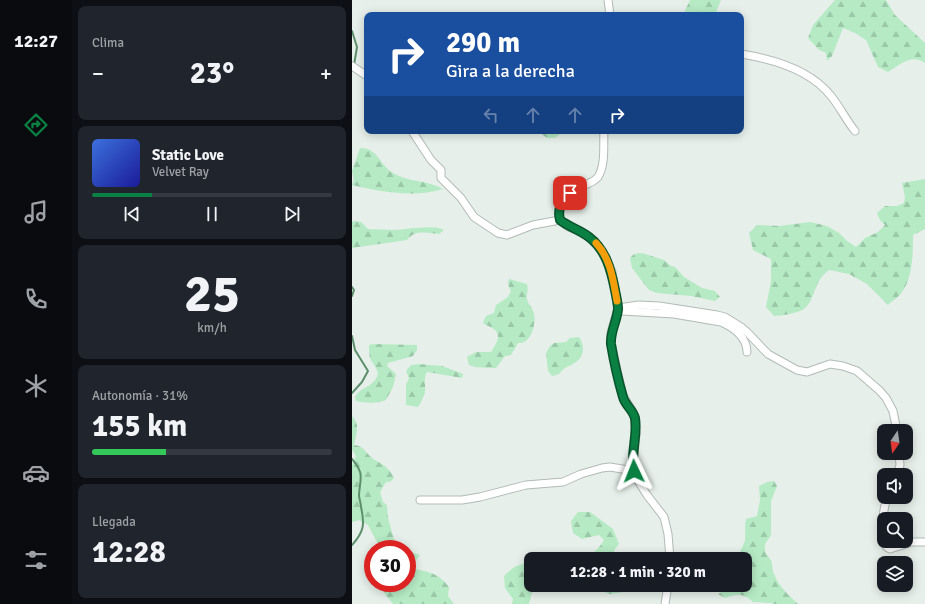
<!DOCTYPE html>
<html lang="es">
<head>
<meta charset="utf-8">
<style>
	:root { --surface:#171b24; --page:#20242c; --text:#f1f3f6; --muted:#9ea1a6; --line:#363941; --accent:#0b8043 }
	body { margin:0; font-family:Signika,sans-serif; background:var(--page); color:var(--text); height:100vh; display:flex; flex-direction:column; font-size:15px; white-space:nowrap }
	* { box-sizing:border-box; margin:0 }
	p { font-size:13px; color:var(--muted) }
	.icon { flex:none; width:22px; height:22px; fill:none; stroke:currentColor; stroke-width:2; stroke-linecap:round; stroke-linejoin:round }
	.map { position:relative; flex:1; overflow:hidden }
	.panel { display:flex; flex-direction:column; gap:6px; padding:6px; background:#0d0f14; width:280px }
	.panel>* { flex:none }
	.hud { position:absolute; left:12px; top:12px; width:380px; height:122px; border-radius:8px; box-shadow:0 2px 10px #0003; background:#1a4fa0; color:#fff; overflow:hidden }
	.needle { width:26px; rotate:193deg }
	.fabs { position:absolute; left:525px; top:424px; display:grid; gap:8px }
	.fabs a { display:grid; place-items:center; width:36px; height:36px; border-radius:8px; background:var(--surface); box-shadow:0 2px 10px #0003; font-size:20px }
	.speed { position:absolute; left:12px; top:540px; display:flex; gap:8px; font-size:20px; font-weight:700; text-align:center }
	.speed>* { display:grid; place-content:center; width:52px; height:52px; border-radius:50%; background:var(--surface); box-shadow:0 2px 10px #0003; line-height:1 }
	.speed .limit { border:6px solid #d22; background:#fff; color:#111 }
	.pin { position:absolute; display:grid; place-items:center; width:34px; height:34px; color:#fff; margin:-17px; border-radius:8px; box-shadow:0 2px 6px #0006 }
	.me { position:absolute; width:44px; margin:-22px; rotate:358deg; stroke-linejoin:round; filter:drop-shadow(0 0 3px #0008) }
	.turn { display:flex; align-items:center; gap:14px; height:84px; padding:0 16px; font-size:18px }
	.turn .icon { width:52px; height:52px; stroke-width:2.5 }
	.turn b { display:block; font-size:28px; line-height:34px }
	.lanes { display:flex; align-items:center; height:38px; padding:0 16px; background:#0003; justify-content:center; gap:20px; direction:ltr }
	.lanes .off { opacity:.35 }
	.big { font-size:30px; font-weight:700; line-height:1.1 }
	.panel .widget { flex:1; display:flex; flex-direction:column; justify-content:center; gap:6px; min-width:0; padding:0 14px; border-radius:8px; background:var(--page) }
	.panel .dial { align-items:center; gap:0 }
	.dial b { font-size:52px; line-height:1 }
	.song { display:flex; align-items:center; gap:12px }
	.cover { width:48px; height:48px; border-radius:6px; background:linear-gradient(135deg,hsl(220 70% 55%),hsl(240 70% 35%)) }
	.played { height:4px; border-radius:2px; background:linear-gradient(90deg,var(--accent) 25%,var(--line) 25%) }
	.keys { display:flex; justify-content:space-around; direction:ltr }
	.heat { display:flex; justify-content:space-between; align-items:center; font-size:22px; direction:ltr }
	.charge { height:6px; border-radius:3px; background:linear-gradient(90deg,#34c759 31%,var(--line) 0) }
	.trip { position:absolute; left:172px; top:552px; width:228px; height:40px; border-radius:8px; background:var(--surface); box-shadow:0 2px 10px #0003; font-weight:700; line-height:40px; text-align:center }
	main { display:flex; flex:1; min-height:0 }
	.dock { display:flex; flex-direction:column; width:72px; justify-content:space-around; align-items:center; background:#090b0e; color:var(--muted) }
	.dock .icon { width:28px; height:28px }
	.dock .selected { color:var(--accent) }
	.dock b { font-size:18px; color:var(--text) }
	.map>svg:first-child { display:block }
	.forest { fill:url(#forest-firs) }
	.pitch { fill:#b5eac4 }
	.lines { fill:none; stroke-linecap:round; stroke-linejoin:round }
	.stream { stroke:#5d8f6c; stroke-width:2 }
	.street-casing { stroke:#b2bbb5; stroke-width:9 }
	.street { stroke:#fff; stroke-width:7 }
	.route-casing { stroke:#07532c; stroke-width:10 }
	.route { stroke:#0b8043; stroke-width:7 }
	.slow { stroke:#f59e0b; stroke-width:7 }
</style>
</head>
<body>
<main>
<nav class="dock">
<b>12:27</b>
<svg class="icon selected" aria-label="directions" viewBox="0 0 24 24"><path d="M12 3l9 9-9 9-9-9zM9 14v-3h6M13 9l2 2-2 2"/></svg>
<svg class="icon" aria-label="music" viewBox="0 0 24 24"><path d="M9 18V5l10-2v13"/><circle cx="6" cy="18" r="3"/><circle cx="16" cy="16" r="3"/></svg>
<svg class="icon" aria-label="phone" viewBox="0 0 24 24"><path d="M5 4h4l2 5-3 2q2 4 5 5l2-3 5 2v4C11 20 4 13 5 4z"/></svg>
<svg class="icon" aria-label="climate" viewBox="0 0 24 24"><path d="M12 3v18M4 7l16 10M4 17L20 7"/></svg>
<svg class="icon" aria-label="car" viewBox="0 0 24 24"><path d="M5 17H2v-5l4-1 3-4h7l3 4 3 1v5h-3M9 17h6M6 11h13"/><circle cx="7" cy="17" r="2"/><circle cx="17" cy="17" r="2"/></svg>
<svg class="icon" aria-label="filters" viewBox="0 0 24 24"><path d="M4 7h16M4 17h16"/><circle cx="9" cy="7" r="2"/><circle cx="15" cy="17" r="2"/></svg>
</nav>
<section class="panel">
<div class="widget"><p>Clima</p>
<div class="heat"><a>−</a><b class="big">23°</b><a>+</a></div>
</div>
<div class="widget">
<div class="song"><i class="cover"></i><div><b>Static Love</b><p>Velvet Ray</p></div></div>
<div class="played"></div>
<div class="keys"><svg class="icon" aria-label="previous" viewBox="0 0 24 24"><path d="M18 5L8 12l10 7zM5 5v14"/></svg><svg class="icon" aria-label="pause" viewBox="0 0 24 24"><path d="M8 5v14M16 5v14"/></svg><svg class="icon" aria-label="next" viewBox="0 0 24 24"><path d="M6 5l10 7-10 7zM19 5v14"/></svg></div>
</div>
<div class="widget dial"><b>25</b><p>km/h</p></div>
<div class="widget"><p>Autonomía · 31%</p><b class="big">155 km</b><div class="charge"></div></div>
<div class="widget"><p>Llegada</p><b class="big">12:28</b></div>
</section>
<div class="map">
<svg width="573" height="604" viewBox="0 0 573 604">
	<defs>
		<pattern id="forest-firs" width="22" height="20" patternUnits="userSpaceOnUse"><rect width="22" height="20" fill="#b5eac4"/><path d="M5 1l3.5 6h-7zM16 11l3.5 6h-7z" fill="#9bc8a8"/></pattern>
	</defs>
	<rect width="100%" height="100%" fill="#e6efe9"/>
	<!-- forest -->
	<g class="forest">
		<polygon points="338,0 369,0 363,15 331,15"/>
		<path d="M483,0h51l9,15 30,28v20c-13,-10 -26,2 -37,9l-10,-5 -12,-27 -11,-7 -12,-5 -11,28 -5,5 -1,-8 -7,-3 -11,-12 5,-13z"/>
		<polygon points="186,131 212,131 203,138 195,138"/>
		<path d="M8,148c19,0 18,16 33,25 15,9 34,7 50,16 -29,9 -61,3 -91,-4l2,-5 -2,-9z"/>
		<path d="M573,179v50l-12,6c0,17 0,42 -11,57 -3,5 -10,9 -14,13l-21,-21 -18,-10 -20,-4c-16,11 -13,29 -25,39 -6,4 -23,7 -30,7l-8,-9 5,-26v-22l-18,-9 -4,-17 8,-8 22,1 31,-4 17,4 12,7 8,8 9,6 9,-9 13,-6 7,-7 -5,-5 -3,-7 8,-7h12l7,-3 1,-6 -3,-14z"/>
		<path d="M2,221l7,1 7,7c8,0 17,1 26,1 12,0 40,-6 50,0l-5,4c-12,-1 -24,-5 -32,6l-55,8v-26z"/>
		<polygon points="290,253 312,260 319,266 323,267 332,277 350,288 363,291 368,297 363,301 339,296 305,293 297,290 280,268 278,258 282,254"/>
		<path d="M157,279l18,5c2,6 -1,10 0,15 1,5 5,8 6,12 4,8 0,27 -9,31 -2,1 -4,1 -6,1l-7,12 -6,1 -9,12c-10,-1 -18,1 -27,-3l-2,-8 9,-5h15c4,-7 11,-15 4,-22 -3,-3 -8,-4 -12,-7l3,-7 8,-3 2,-8 12,-8 3,-6c-2,-3 -4,-8 -2,-12z"/>
		<path d="M227,337c7,10 5,21 -6,27 -2,2 -6,2 -8,4 -7,5 -3,6 -13,8l-4,-5 -2,-18 4,-7 4,-3 12,-1 4,-4z"/>
		<path d="M21,344l44,1v5l-4,6 -25,7 -1,3 9,8 -3,13 -7,13c-10,4 -20,3 -30,1l-1,-4c6,-10 11,-8 17,-14 12,-10 2,-16 -2,-25 -1,-5 -1,-9 -1,-13z"/>
		<path d="M67,364l23,2 21,8 -1,4 -35,-6c-4,6 -1,13 -2,20 -1,5 -4,10 -7,15l-12,-2v-20l3,-7 -3,-7 5,-6z"/>
		<path d="M0,416c9,9 4,18 2,29 10,1 10,6 17,12 10,8 16,7 23,21l-4,4h-4l-6,10 3,10 4,3 1,13 7,25 7,6h-19l-4,-3 -11,-21 -9,-5 -7,2v-57l4,-9 -4,-6z"/>
		<path d="M422,481l3,5 -6,15v34l-6,9v8l7,10c-1,17 15,32 26,42h-24l-2,-1 -19,-1c-9,-9 -17,-9 -28,-4l-7,-4 17,-9h10l1,-6 -1,-20h-6c0,-8 4,-12 6,-19 1,-7 -1,-14 1,-21l11,-3 3,-16 -1,-14 8,-4z"/>
		<polygon points="226,512 238,512 261,529 267,544 263,549 260,559 236,559 248,546 252,540 247,535 230,539 221,533 219,521"/>
		<polygon points="55,551 68,555 64,560 55,557"/>
		<path d="M179,561v24h37l-5,4c-10,-4 -19,-4 -30,0l-4,15h-17l1,-5 -8,-11 -1,-12 10,-9z"/>
		<path d="M55,567c19,5 30,4 42,20l-1,9 6,8h-61c-4,-6 -10,-10 -11,-17l-13,-5 -1,-5 3,-6 2,-1v13h34z"/>
		<polygon points="232,585 259,585 272,592 258,594"/>
	</g>
	<!-- pitch -->
	<rect class="pitch" x="554" y="523" width="7" height="15"/>
	<g class="lines">
		<!-- stream -->
		<g class="stream">
			<polyline points="0,31 5,47 2,65"/>
			<polyline points="0,287 2,290 0,296"/>
			<polyline points="0,336 3,350 16,371 10,382 0,393"/>
			<path d="M0,459c13,16 8,18 7,36 0,4 2,8 2,12 4,17 3,25 -9,38"/>
		</g>
		<!-- street casing -->
		<g class="street-casing">
			<g id="street">
				<polyline points="256,0 258,15"/>
				<path d="M389,54c32,5 69,15 90,42 9,11 15,24 24,35"/>
				<polyline points="0,66 15,76"/>
				<polyline points="60,131 79,160 89,170 89,178 109,198 122,217 146,233 155,235 181,225 208,220"/>
				<path d="M252,131c-1,14 2,33 -6,46 -4,5 -10,7 -16,9 -14,6 -25,16 -23,32l8,8 14,6 13,9 12,16 6,15 6,36 -7,25v11l12,52 10,16 2,9 1,12 -3,32 4,14 10,16 17,22 4,17 2,25"/>
				<polyline points="266,308 287,305 307,306 365,315 373,317 389,327 396,333 416,354 445,370 455,372 478,364 491,366 505,371 528,391 534,398 541,411 545,431"/>
				<path d="M270,311l52,3 47,8c12,5 26,15 26,30"/>
				<polyline points="545,475 548,465 547,453"/>
				<path d="M535,497c-3,11 -11,47 3,52l22,-7h13"/>
				<polyline points="68,500 110,500 128,497 174,485 211,482 229,474 250,468 258,467 282,471"/>
				<polyline points="313,604 316,585"/>
			</g>
		</g>
		<!-- street -->
		<use href="#street" class="street"/>
	</g>
	<g class="lines">
		<!-- route casing -->
		<g class="route-casing">
			<path id="route" d="M218,193c-8,8 -13,15 -10,27 9,7 20,10 29,17 17,13 22,33 26,53 1,6 3,13 3,19 -1,12 -8,23 -7,35 3,18 7,36 12,53 2,8 10,13 12,21 3,18 -5,36 -1,53"/>
		</g>
		<!-- route -->
		<use href="#route" class="route"/>
		<!-- slow -->
		<path class="slow" d="M244,243c15,16 17,37 21,58"/>
	</g>
</svg>
<div class="fabs">
<a><svg class="needle" viewBox="-14 -14 28 28"><path d="M0-13l5 13h-10z" fill="#e53935"/><path d="M0 13l5-13h-10z" fill="#9ea1a6"/></svg></a>
<a><svg class="icon" aria-label="sound" viewBox="0 0 24 24"><path d="M4 9h4l5-4v14l-5-4H4zM17 9q2 3 0 6"/></svg></a>
<a><svg class="icon" aria-label="search" viewBox="0 0 24 24"><circle cx="10" cy="10" r="6"/><path d="M15 15l6 6"/></svg></a>
<a><svg class="icon" aria-label="layers" viewBox="0 0 24 24"><path d="M12 4l9 5-9 5-9-5zM3 14l9 5 9-5"/></svg></a>
</div>
<div class="speed"><div class="limit">30</div></div>
<div class="pin" style="left:218px;top:193px;background:#d93025"><svg class="icon" aria-label="arrive" viewBox="0 0 24 24"><path d="M6 21V4h12l-3 4 3 4H6"/></svg></div>
<svg class="me" style="left:282px;top:471px" viewBox="-20 -20 40 40"><path d="M0-17L14 15 0 8-14 15z" fill="#0b8043" stroke="#fff" stroke-width="4"/></svg>
<div class="trip">12:28 · 1 min · 320 m</div>
<div class="hud">
<div class="turn"><svg class="icon" aria-label="right" viewBox="0 0 24 24"><path d="M7 20v-9h11M14 6l5 5-5 5"/></svg><div><b>290 m</b>Gira a la derecha</div></div>
<div class="lanes"><svg class="icon off" aria-label="left" viewBox="0 0 24 24"><path d="M17 20v-9H6M10 6l-5 5 5 5"/></svg><svg class="icon off" aria-label="ahead" viewBox="0 0 24 24"><path d="M12 20V5M6 11l6-6 6 6"/></svg><svg class="icon off" aria-label="ahead" viewBox="0 0 24 24"><path d="M12 20V5M6 11l6-6 6 6"/></svg><svg class="icon" aria-label="right" viewBox="0 0 24 24"><path d="M7 20v-9h11M14 6l5 5-5 5"/></svg></div>
</div>
</div>
</main>
</body>
</html>
